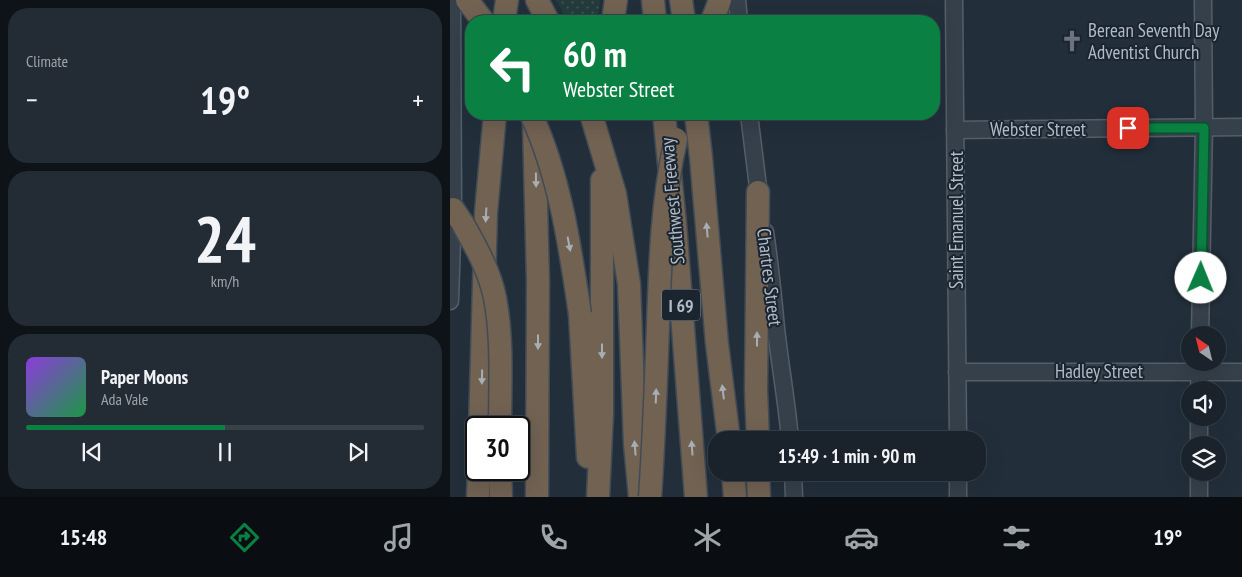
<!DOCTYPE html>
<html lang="en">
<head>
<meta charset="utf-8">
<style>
	:root { --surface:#1a232c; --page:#232b34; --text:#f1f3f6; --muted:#9fa4a9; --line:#384048; --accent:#0b8043 }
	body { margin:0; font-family:"PT Sans Narrow",sans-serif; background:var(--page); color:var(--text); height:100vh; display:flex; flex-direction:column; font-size:19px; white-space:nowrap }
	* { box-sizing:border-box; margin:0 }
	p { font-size:16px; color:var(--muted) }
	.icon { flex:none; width:28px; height:28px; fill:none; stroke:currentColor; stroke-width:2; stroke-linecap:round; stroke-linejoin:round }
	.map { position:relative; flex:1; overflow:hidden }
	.panel { display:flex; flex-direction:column; gap:8px; padding:8px; background:#0e1318; width:450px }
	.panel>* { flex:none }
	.banner { position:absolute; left:15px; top:15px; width:475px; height:105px; border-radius:20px; box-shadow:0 5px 20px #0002,0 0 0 1px var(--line); background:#0b8043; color:#fff; overflow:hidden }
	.needle { width:32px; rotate:325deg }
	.fabs { position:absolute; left:731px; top:326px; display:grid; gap:10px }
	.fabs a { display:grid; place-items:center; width:45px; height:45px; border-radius:50%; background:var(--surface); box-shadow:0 5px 20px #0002,0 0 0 1px var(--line); font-size:25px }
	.speed { position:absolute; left:15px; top:416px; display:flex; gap:10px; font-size:25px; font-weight:700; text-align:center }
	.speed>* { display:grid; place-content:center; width:65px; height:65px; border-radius:50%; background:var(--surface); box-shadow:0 5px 20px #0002,0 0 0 1px var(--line); line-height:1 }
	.speed .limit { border:2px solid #111; border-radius:8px; background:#fff; color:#111 }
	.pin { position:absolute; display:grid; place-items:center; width:42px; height:42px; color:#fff; margin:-21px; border-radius:10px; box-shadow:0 2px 8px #0006 }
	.me { position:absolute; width:55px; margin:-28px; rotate:1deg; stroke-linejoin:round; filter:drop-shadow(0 0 4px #0008) }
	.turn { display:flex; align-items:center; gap:18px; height:105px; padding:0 15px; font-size:22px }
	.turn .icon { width:65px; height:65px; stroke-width:2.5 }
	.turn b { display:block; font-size:35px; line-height:42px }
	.big { font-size:38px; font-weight:600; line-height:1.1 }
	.panel .tile { flex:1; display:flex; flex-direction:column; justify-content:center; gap:8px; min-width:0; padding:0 18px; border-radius:20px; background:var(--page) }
	.panel .dial { align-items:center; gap:0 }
	.dial b { font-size:65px; line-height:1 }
	.song { display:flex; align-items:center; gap:15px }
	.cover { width:60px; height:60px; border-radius:8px; background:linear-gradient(135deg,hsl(270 70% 55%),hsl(140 70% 35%)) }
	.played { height:5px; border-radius:2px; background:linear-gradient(90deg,var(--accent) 50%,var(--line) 50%) }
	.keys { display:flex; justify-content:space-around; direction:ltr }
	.heat { display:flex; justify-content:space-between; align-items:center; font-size:28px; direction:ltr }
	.trip { position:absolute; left:258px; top:431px; width:278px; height:50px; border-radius:20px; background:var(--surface); box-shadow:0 5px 20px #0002,0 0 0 1px var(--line); font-weight:600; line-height:50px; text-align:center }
	.tabs { display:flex; height:80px; justify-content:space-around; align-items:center; background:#0a0e12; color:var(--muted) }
	.tabs .icon { width:35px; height:35px }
	.tabs .selected { color:var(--accent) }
	.tabs b { font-size:22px; color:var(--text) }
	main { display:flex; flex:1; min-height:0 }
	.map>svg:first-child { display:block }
	.green { fill:url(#green-dots) }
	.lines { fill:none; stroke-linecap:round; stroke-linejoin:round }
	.minor-casing { stroke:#545e69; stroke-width:19 }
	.highway-casing { stroke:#414b56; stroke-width:25 }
	.minor { stroke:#35404b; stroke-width:16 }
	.highway { stroke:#716252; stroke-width:22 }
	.highway-bridge-casing { stroke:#414b56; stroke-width:25; stroke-linecap:butt }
	.highway-bridge { stroke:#716252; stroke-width:22 }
	.oneway { fill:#a7aeb5 }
	.route-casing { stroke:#07532c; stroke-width:12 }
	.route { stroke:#0b8043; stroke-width:9 }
	.labels { text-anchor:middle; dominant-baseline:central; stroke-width:4; stroke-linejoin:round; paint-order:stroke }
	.shield { fill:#1b2530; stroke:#848e9a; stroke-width:1 }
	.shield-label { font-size:18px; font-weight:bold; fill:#b1bbc7 }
	.poi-label { font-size:19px; fill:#b1bbc7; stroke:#1b2530; text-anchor:start }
	.street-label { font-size:19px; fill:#b1bbc7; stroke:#1b2530 }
</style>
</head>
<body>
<main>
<section class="panel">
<div class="tile"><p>Climate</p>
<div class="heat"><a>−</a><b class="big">19°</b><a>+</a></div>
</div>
<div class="tile dial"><b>24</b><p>km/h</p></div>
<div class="tile">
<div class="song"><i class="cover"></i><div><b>Paper Moons</b><p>Ada Vale</p></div></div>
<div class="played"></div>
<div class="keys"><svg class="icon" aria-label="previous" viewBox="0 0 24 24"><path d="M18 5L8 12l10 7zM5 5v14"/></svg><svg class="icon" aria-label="pause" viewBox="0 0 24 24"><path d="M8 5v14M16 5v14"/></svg><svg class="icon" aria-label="next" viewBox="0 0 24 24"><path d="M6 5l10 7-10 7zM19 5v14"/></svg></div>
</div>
</section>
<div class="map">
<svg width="792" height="497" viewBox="0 0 792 497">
	<defs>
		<pattern id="green-dots" width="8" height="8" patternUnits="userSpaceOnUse" patternTransform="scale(1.25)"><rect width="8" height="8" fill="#243b3c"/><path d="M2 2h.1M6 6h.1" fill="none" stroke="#415557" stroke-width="1.8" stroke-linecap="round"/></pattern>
	</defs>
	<rect width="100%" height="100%" fill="#222f3b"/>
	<!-- green -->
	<polygon class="green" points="106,0 150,0 147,21 118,21"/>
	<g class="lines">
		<!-- minor casing -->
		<g class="minor-casing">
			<g id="minor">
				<polyline points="287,0 289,21"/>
				<polyline points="504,0 508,440"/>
				<polyline points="299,114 310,203"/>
				<polyline points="505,130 792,127"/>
				<path d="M315,232c5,32 8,64 11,96 4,38 11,75 14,112"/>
				<polyline points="0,301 3,209 2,0"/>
				<polyline points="750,335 754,127 753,0"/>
				<polyline points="507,372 792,372"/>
				<polyline points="749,390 750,362"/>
				<polyline points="749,445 749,418"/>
				<polyline points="343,472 344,497"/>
				<polyline points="508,472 508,497"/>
				<polyline points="749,497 749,472"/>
			</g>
		</g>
		<!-- highway casing -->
		<g class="highway-casing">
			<g id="highway">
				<polyline points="17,0 33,21"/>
				<polyline points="87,0 98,21"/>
				<polyline points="203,0 205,21"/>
				<polyline points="231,0 234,21"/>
				<polyline points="54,21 57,0"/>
				<polyline points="163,21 166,0"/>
				<polyline points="262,21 270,0"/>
				<polyline points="141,114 165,194 179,284 185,444 190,497"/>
				<polyline points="214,114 225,223 246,497"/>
				<polyline points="246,114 251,157 267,344 279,440"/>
				<polyline points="84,125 88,281 87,497"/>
				<polyline points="3,209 13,224"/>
				<polyline points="130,314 138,457"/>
				<polyline points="30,428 36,212 45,114"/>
				<polyline points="308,440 306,390 308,192"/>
				<polyline points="50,470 51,497"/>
				<polyline points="283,472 285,497"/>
				<polyline points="308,472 309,497"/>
				<polyline points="28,497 29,470"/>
				<polyline points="148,497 152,414 152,180"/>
			</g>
		</g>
		<!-- minor -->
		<use href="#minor" class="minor"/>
		<!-- highway -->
		<use href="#highway" class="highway"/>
		<!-- highway-bridge casing -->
		<g class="highway-bridge-casing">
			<g id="highway-bridge">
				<path d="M81,114c29,63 39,132 49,200"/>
				<path d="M13,224c13,23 27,48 32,74 8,42 5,87 5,130"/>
				<path d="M200,497c4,-57 6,-114 8,-172 2,-62 4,-125 18,-186"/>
			</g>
		</g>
		<!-- highway-bridge -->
		<use href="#highway-bridge" class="highway-bridge"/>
	</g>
	<!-- one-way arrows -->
	<defs><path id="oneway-solid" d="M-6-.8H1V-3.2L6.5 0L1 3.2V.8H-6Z" transform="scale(1.25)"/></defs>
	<g class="oneway">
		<use href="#oneway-solid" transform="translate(86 180) rotate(89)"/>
		<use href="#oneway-solid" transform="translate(36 215) rotate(93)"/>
		<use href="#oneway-solid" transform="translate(257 230) rotate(-95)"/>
		<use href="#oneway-solid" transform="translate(119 244) rotate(79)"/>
		<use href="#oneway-solid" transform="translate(307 339) rotate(-90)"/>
		<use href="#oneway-solid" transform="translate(88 342) rotate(90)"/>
		<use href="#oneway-solid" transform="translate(152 351) rotate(90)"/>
		<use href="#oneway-solid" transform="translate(32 377) rotate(91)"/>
		<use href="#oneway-solid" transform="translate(273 392) rotate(-97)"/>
		<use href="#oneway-solid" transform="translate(206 396) rotate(-88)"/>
		<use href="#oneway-solid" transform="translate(185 448) rotate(-95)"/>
		<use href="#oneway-solid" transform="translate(242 448) rotate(-94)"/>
	</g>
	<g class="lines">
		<!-- route casing -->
		<g class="route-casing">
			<polyline id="route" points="678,128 754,128 751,278"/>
		</g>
		<!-- route -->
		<use href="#route" class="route"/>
	</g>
	<!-- icons -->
	<defs>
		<g id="church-bare" transform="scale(1.725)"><path d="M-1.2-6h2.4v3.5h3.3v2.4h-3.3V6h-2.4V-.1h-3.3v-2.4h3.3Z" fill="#6b7280" stroke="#1b2530" stroke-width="2.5" paint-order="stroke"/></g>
	</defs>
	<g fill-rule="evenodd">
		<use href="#church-bare" x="622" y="41"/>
	</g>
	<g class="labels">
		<!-- shield labels -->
		<rect class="shield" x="212" y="289.5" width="38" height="31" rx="4"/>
		<g class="shield-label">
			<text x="231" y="305">I 69</text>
		</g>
		<!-- poi labels -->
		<g class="poi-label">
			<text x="638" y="30">Berean Seventh Day<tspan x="638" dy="22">Adventist Church</tspan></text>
		</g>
		<!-- street labels -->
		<g class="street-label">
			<text x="588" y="129">Webster Street</text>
			<text transform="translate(222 201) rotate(-95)">Southwest Freeway</text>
			<text transform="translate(506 220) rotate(-90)">Saint Emanuel Street</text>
			<text transform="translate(320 277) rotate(83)">Chartres Street</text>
			<text x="649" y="371">Hadley Street</text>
		</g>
	</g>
</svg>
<div class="fabs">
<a><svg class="needle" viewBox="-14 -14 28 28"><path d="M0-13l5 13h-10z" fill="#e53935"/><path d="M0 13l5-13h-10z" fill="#9fa4a9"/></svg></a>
<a><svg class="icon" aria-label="sound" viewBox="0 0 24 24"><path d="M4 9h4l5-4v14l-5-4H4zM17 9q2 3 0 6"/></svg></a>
<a><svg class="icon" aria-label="layers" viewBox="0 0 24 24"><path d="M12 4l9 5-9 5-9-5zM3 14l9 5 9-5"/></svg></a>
</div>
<div class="speed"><div class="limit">30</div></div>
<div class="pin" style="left:678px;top:128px;background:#d93025"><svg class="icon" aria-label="arrive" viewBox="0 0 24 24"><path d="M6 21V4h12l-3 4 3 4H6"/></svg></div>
<svg class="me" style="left:751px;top:278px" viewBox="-20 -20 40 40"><circle r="19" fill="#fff"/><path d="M0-13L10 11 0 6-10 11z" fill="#0b8043"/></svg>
<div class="trip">15:49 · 1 min · 90 m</div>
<div class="banner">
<div class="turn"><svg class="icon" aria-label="left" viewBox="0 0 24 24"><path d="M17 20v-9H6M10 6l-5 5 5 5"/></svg><div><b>60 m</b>Webster Street</div></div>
</div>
</div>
</main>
<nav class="tabs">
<b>15:48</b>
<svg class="icon selected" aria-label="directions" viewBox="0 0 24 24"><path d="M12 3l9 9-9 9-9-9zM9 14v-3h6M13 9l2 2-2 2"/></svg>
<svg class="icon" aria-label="music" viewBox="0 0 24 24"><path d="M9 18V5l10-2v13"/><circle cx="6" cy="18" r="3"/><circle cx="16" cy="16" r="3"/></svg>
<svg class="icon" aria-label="phone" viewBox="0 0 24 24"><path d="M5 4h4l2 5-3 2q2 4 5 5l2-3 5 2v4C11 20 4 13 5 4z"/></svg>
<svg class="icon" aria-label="climate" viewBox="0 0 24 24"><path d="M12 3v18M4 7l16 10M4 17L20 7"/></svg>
<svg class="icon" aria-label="car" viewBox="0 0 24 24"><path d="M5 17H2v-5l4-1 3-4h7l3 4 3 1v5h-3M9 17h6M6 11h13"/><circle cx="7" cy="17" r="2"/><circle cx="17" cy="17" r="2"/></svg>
<svg class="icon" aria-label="filters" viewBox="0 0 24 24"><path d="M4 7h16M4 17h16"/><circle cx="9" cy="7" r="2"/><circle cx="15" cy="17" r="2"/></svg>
<b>19°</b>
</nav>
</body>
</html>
